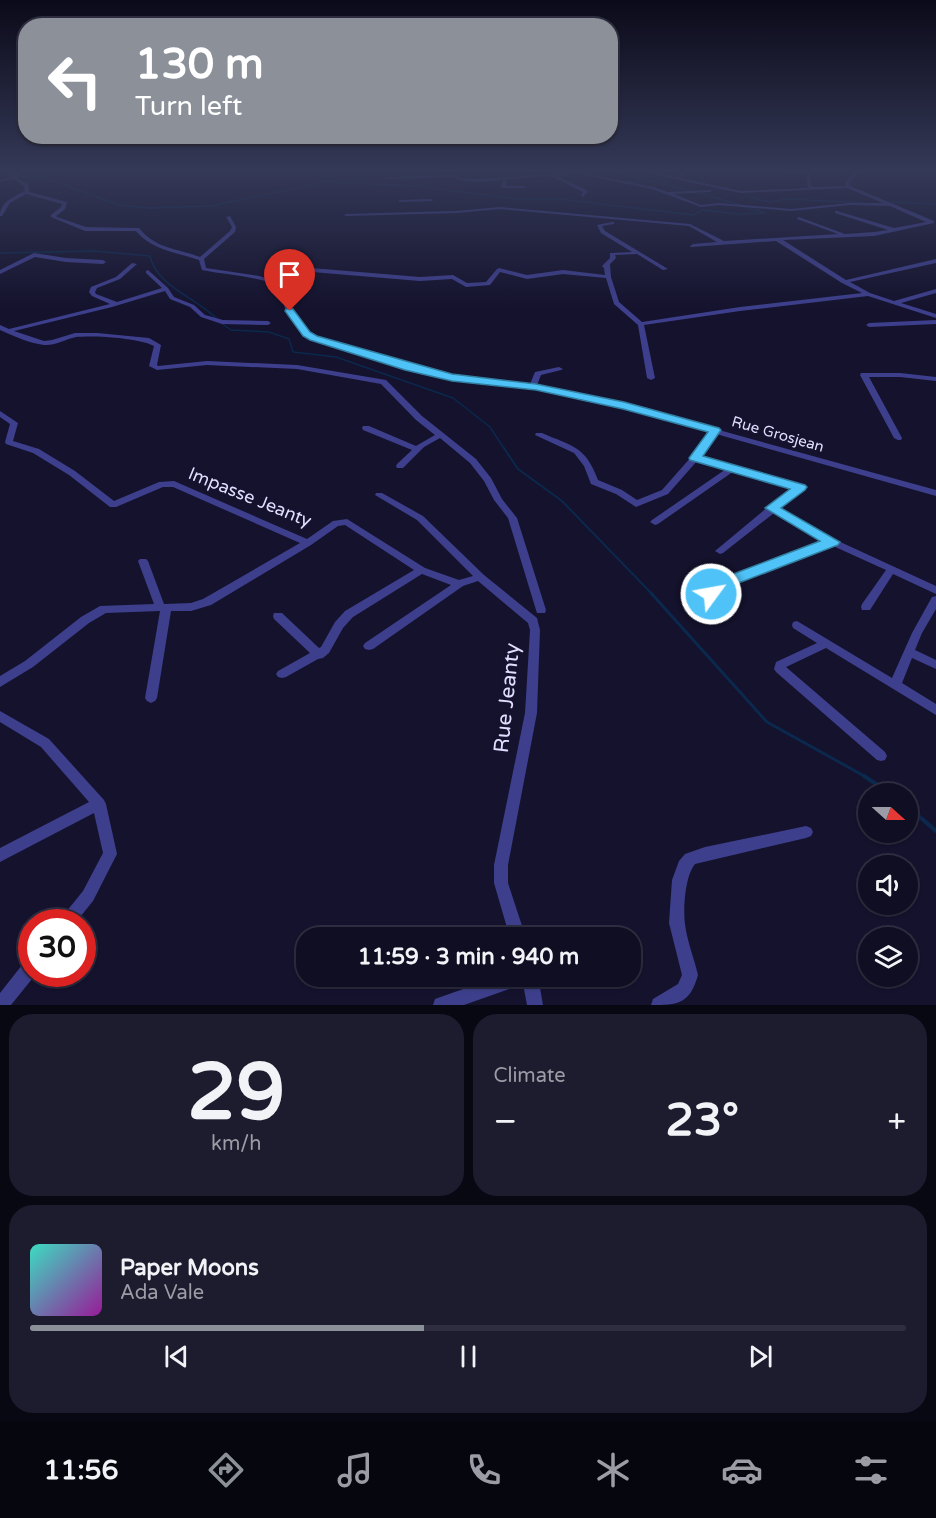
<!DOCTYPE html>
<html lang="en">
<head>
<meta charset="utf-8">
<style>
	:root { --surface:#0f0e22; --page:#1d1c2f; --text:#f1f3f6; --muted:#9b9ca5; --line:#2f2e40; --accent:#8c9099 }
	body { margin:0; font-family:"Varela Round",sans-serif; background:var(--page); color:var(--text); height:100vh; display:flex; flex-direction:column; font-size:22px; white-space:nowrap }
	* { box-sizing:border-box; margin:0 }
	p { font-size:20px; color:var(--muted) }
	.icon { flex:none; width:33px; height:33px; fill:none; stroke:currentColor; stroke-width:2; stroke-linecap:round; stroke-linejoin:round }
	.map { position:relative; height:1005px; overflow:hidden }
	.drawer { display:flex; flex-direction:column; gap:9px; padding:9px; background:#080813; flex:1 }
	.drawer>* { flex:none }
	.hud { position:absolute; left:18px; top:18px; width:600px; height:126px; border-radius:24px; box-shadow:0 2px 4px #0004,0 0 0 2px var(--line); background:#8c9099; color:#fff; overflow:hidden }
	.needle { width:39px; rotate:111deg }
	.tools { position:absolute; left:858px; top:783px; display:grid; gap:12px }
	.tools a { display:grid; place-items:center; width:60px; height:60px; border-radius:50%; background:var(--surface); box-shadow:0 2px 4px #0004,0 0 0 2px var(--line); font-size:30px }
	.speed { position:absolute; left:18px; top:909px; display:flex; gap:12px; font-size:30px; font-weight:700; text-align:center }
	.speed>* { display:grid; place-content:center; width:78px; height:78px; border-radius:50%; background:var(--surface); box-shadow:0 2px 4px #0004,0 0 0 2px var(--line); line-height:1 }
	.speed .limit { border:9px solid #d22; background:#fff; color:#111 }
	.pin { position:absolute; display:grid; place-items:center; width:51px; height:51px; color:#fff; margin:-62px -26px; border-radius:50% 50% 50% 0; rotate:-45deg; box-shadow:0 0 6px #0007 }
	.pin .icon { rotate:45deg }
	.me { position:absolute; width:66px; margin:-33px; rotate:58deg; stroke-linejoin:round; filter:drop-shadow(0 0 4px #0008) }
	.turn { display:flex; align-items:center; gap:21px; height:126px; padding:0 18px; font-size:27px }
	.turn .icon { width:78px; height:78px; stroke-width:2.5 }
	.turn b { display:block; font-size:42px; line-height:51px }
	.big { font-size:45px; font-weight:700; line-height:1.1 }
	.drawer .card { flex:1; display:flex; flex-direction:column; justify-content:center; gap:9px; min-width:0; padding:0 21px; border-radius:24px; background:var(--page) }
	.drawer .dial { align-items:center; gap:0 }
	.dial b { font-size:78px; line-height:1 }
	.song { display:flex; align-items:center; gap:18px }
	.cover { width:72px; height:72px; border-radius:9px; background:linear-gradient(135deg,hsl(170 70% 55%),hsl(300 70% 35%)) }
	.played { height:6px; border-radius:3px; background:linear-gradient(90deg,var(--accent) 45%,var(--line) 45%) }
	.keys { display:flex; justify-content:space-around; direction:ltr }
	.heat { display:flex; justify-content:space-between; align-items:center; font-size:33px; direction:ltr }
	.drawer .tiles { flex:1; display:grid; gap:9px; grid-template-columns:1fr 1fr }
	.card:last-child { grid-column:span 2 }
	.trip { position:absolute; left:296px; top:927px; width:345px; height:60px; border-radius:24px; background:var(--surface); box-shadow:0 2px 4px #0004,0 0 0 2px var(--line); font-weight:700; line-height:60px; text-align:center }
	.menu { display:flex; height:96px; justify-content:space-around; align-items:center; background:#06060e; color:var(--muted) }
	.menu .icon { width:42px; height:42px }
	.menu .on { color:var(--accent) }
	.menu b { font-size:27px; color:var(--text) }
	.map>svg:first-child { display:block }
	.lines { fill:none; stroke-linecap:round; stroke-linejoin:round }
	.stream-far3 { stroke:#0b284d; stroke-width:1.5 }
	.stream-far2 { stroke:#0b284d; stroke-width:2 }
	.stream-far1 { stroke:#0b284d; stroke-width:3 }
	.stream { stroke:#0b284d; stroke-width:4 }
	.minor { fill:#3d3f8c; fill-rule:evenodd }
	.route { fill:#4fc3f7; stroke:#337fa1; stroke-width:1.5 }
	.labels { text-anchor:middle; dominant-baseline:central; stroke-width:6; stroke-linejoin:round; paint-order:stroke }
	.far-street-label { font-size:15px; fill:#dfdeff; stroke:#14122d }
	.street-label { font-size:18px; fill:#dfdeff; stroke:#14122d }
	.near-street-label { font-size:21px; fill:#dfdeff; stroke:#14122d }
</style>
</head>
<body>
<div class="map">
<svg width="936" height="1005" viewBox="0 0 936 1005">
	<rect width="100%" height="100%" fill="#14122d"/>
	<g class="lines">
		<!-- stream-far3 -->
		<g class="stream-far3">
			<polyline points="424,169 462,169"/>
			<polyline points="568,169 621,173 691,191"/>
			<polyline points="0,174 56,181"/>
			<polyline points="60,183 118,205 150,208 212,206 324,182 417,186 518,199 559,199 693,215 703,210 738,214 765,213"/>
			<polyline points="699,193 740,205"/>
			<polyline points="746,196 769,202 786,199 865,203"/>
			<polyline points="888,202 936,204"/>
			<polyline points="745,207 763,212"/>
			<path d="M0,253l94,-2 56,5c7,31 46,41 67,63"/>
			<polyline points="221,323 231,330 269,332 289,339 293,352 336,357 453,398 490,427 505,450"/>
		</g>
		<!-- stream-far2 -->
		<polyline class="stream-far2" points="504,448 518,469 562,501 653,595"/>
		<!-- stream-far1 -->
		<polyline class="stream-far1" points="651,593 767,722 866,777"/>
		<!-- stream -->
		<g class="stream">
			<polyline points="864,776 891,794"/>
			<polyline points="908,807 936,831"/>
		</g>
		<!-- minor -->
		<g class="minor">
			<path d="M0,169h26l-10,8 12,7 1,8 38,10 -2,7 -9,7 1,1 29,10 53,1c17,21 37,20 61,29l30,-26 2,-4 -6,-10 4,-1 6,11 -1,5 -31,27 2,9 53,8 21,6 31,-14 109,9 33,-2 14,8 19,-1 11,-13 2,-1 28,7 36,-5 42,5 -1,-7 -2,-2 8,-8v-5l22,-1 -31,-19 -4,-8 15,-3h2v2l-12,2 3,5 63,38 -5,1 -26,-16 -22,1 1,3 -6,6 1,13 8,25 23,20 98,-15 122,-14 -20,-10 -66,-42 -85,6 -1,-1 3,-2 24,-2 -28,-16 -189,-17 -44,4 -110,3 -2,-1 2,-1 110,-3 44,-4 190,17 34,17 114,-7 -41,-15v-1l2,-1 46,17 29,-2 14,-2 -53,-17v-2h2l57,17 32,-6 -36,-16 -41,-1 -58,6 -72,-6 -18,2 -49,-18 -73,-15 -22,2 31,15 -5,6 -2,-1 2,-4 -32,-16 -44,3 -1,7h20l-2,2h-23l2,-8c-16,1 -36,5 -51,-3l-65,2 -2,-1 2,-1 66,-2 7,3 18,1 101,-7 74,15 15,5 44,-2 -2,2 -36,2 27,11 18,-2 72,6 58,-6h34l-36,-15 -106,5 -86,-18 -6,-3 3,-3h4l-2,3 2,1 20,4 11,-8h5l-12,9 61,13 68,-3 -2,-3v-11l-38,-3 -2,-1 2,-1 41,3 1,13 2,2 33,-1 -1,-3 11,-14h4l-11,14 1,3 84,35v2l-60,13 -91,4 63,40 90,-21v4l-86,19 20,11 24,8 42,-12v4l-35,10 35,11v4l-68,-22 -128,15 -96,14 11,53 -4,2 -4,-2 -9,-53 -24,-21 -8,-26 -43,-4 -36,5 -27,-7 -10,13 -24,2 -14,-8 -32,2 -108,-9 -28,12 8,5c0,5 -2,11 -2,15 3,14 16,25 26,33l120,35 94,12 5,-12 24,-5 4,2 -2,1 -20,5 -4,10 87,19 89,24h5l1,2 217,60v6l-220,-62 -16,23 103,28 1,2 -1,2 -24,19 57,32 100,46v8l-43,-20 -23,36h-8l-1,-3 1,-3 24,-34 -53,-24 -116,45 -1,2 15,16 -1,3h-8l-16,-18 2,-7 117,-45 -51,-29 -51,40 -3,1 -5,-3 54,-45 24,-18 -59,-17 -76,53 -3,1 -5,-3 2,-2 74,-51 -29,-8 -29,33 -32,13 -20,-13 -25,-10 -7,-18 -10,-13 -39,-18 1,-2h6c32,14 43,13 56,47l24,10 15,10 25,-10 30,-34 17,-24 -86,-24 -87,-19 -101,-13 -123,-37c-11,-7 -25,-21 -28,-34 0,-5 2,-10 2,-15 -26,-15 -55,-14 -84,-20l-3,-10c-24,-8 -47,-10 -63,-29h-51l-34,-14v-2l10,-8 1,-3 -36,-10 -16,9 -8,13h-2c0,-14 13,-19 25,-25l-1,-5 -10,-7 -14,3v-2l11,-3 7,-6 -18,-1z"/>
			<polygon points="431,199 433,201 400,202 398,201 400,200"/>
			<polygon points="34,253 66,258 103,260 106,262 103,264 66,262 35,257 0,274 0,270"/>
			<path d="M132,263l5,1 -17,15 -23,9 -2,4 1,2 21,8 45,-14 -16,-15v-2l2,-1 20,18 6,9 20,8 11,10 18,5 45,1 3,2 -3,2 -46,-1 -21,-7 -11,-10 -20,-8 -5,-8 -53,16 -98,24 30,10 8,-1 23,-7h22l52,5 12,7 -4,20 1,1 49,-5 90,4 89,15 36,36 54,43 15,19 11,21 15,19 29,92 -1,3h-8l-1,-3 -28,-92 -14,-18 -10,-19 -14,-18 -30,-25 -16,9 -21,21h-6l-1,-2 1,-2 15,-14 -49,-20 -1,-2 1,-2h6l47,20 19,-11 -19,-15 -35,-36 -84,-15 -90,-4 -50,5 -8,-4 5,-20c-14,-8 -61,-11 -78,-9 -11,2 -20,9 -32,8 -15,-2 -31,-9 -44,-15v-5l9,4 101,-25 -18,-8 -3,-4 2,-5 25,-10z"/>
			<polygon points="936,320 936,324 869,327 866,325 869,323"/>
			<polygon points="861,373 900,373 936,377 936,381 900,377 869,377 902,438 901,440 898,440 894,438 860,375"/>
			<polygon points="0,411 18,423 13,441 39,449 75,471 114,501 159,482 174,481 307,539 333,521 347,519 425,568 459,580 473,576 417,520 375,495 376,493 382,493 423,516 484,575 537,618 540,630 537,713 508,865 508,883 526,938 510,938 494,883 494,865 525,713 530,630 528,623 478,581 463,586 373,649 369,650 365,649 363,646 365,643 451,585 422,574 353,617 343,628 329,653 323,658 318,659 286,677 282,678 278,677 276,674 278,671 310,653 274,619 273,616 274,613 282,613 319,648 321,647 335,622 345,611 414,570 345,525 338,526 311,545 211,605 191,611 171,611 157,698 155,701 151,703 147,701 145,698 160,611 106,613 89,623 33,667 0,687 0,676 25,661 81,617 100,606 154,604 138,561 140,559 146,559 148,561 164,604 191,603 203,599 300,543 173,487 163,487 116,507 110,507 69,475 33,453 6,444 5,442 10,424 0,417"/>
			<polygon points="936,596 936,609 922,633 915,650 936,660 936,669 912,658 902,683 936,704 936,715 826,648 786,667 885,752 887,756 885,760 881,761 877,760 776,672 774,669 776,662 817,643 793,628 792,625 793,622 797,621 892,678 912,633 932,597"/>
			<polygon points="0,711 49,739 104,800 106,804 117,854 93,901 76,922 59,922 62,917 83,891 103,853 94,813 0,862 0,848 89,802 41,747 0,722"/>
			<path d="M806,826l5,2 2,4 -2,4 -5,2 -111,26c-10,12 -12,45 -10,60 2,17 9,34 13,51 -8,29 -20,30 -47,30l2,-6 25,-15 4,-9 -13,-52 3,-43 7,-19 6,-7 20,-7z"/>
			<polygon points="32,958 32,974 36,974 11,1005 0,1005 0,993 26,960"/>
			<polygon points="500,976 538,976 543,1005 527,1005 523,984 464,1005 433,1005 435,999"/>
		</g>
	</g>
	<!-- sky -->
	<linearGradient id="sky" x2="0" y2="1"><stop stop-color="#0b0a19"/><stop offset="0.55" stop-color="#343957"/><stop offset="1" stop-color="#343957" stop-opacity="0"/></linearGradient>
	<rect width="936" height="310" fill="url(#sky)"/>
	<!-- route -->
	<polygon class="route" points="286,309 293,309 310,332 317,336 452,374 536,384 624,402 719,428 721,430 703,456 805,485 807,487 805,490 781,508 840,542 838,545 723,589 716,598 705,598 703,594 707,585 712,582 820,541 765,508 790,489 690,460 689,458 708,432 623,409 536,390 452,381 405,370 310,340 303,336 285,311"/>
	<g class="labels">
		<!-- far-street labels -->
		<g class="far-street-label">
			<text transform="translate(778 434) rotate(16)">Rue Grosjean</text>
		</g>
		<!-- street labels -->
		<g class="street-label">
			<text transform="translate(250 497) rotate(22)">Impasse Jeanty</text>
		</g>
		<!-- near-street labels -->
		<g class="near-street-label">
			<text transform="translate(507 698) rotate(-84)">Rue Jeanty</text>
		</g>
	</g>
</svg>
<div class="tools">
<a><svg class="needle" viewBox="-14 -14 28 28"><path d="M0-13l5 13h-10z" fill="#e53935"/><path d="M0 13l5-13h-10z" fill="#9b9ca5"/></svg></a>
<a><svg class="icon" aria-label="sound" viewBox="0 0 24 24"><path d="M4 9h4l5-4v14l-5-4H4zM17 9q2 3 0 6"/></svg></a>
<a><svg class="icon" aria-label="layers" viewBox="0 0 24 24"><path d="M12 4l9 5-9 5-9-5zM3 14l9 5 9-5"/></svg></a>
</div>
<div class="speed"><div class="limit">30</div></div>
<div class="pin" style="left:290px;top:311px;background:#d93025"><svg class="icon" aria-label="arrive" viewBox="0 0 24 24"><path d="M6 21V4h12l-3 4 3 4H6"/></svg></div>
<svg class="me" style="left:711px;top:594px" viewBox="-20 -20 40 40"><circle r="17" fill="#4fc3f7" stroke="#fff" stroke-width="3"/><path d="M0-11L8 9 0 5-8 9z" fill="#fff"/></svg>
<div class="trip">11:59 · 3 min · 940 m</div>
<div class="hud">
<div class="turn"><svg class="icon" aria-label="left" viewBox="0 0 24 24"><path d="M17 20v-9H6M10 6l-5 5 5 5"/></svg><div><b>130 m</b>Turn left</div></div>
</div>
</div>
<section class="drawer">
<div class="tiles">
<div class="card dial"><b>29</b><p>km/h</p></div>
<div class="card"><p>Climate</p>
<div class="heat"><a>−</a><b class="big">23°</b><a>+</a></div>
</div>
<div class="card">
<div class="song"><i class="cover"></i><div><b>Paper Moons</b><p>Ada Vale</p></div></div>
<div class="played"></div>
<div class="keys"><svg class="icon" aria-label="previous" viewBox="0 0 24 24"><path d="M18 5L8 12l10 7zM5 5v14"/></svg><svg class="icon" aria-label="pause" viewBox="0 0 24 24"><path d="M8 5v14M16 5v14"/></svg><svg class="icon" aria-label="next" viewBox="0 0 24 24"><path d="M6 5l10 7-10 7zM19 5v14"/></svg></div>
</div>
</div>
</section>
<nav class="menu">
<b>11:56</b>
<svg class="icon on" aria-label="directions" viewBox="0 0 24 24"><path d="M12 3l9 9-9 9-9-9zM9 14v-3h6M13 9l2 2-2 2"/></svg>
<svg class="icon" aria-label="music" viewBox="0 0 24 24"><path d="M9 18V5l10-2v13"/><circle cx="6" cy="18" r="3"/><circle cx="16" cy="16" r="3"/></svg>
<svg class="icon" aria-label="phone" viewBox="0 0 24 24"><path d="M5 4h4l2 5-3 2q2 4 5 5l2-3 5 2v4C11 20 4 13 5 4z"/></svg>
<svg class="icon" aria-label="climate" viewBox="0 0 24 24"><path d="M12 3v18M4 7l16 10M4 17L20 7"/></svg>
<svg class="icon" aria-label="car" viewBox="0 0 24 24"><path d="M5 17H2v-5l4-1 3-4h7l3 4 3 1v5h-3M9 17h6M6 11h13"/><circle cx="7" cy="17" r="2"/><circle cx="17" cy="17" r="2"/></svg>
<svg class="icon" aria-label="filters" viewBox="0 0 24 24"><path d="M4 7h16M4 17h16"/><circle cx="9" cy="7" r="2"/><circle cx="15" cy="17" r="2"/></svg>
</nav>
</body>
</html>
